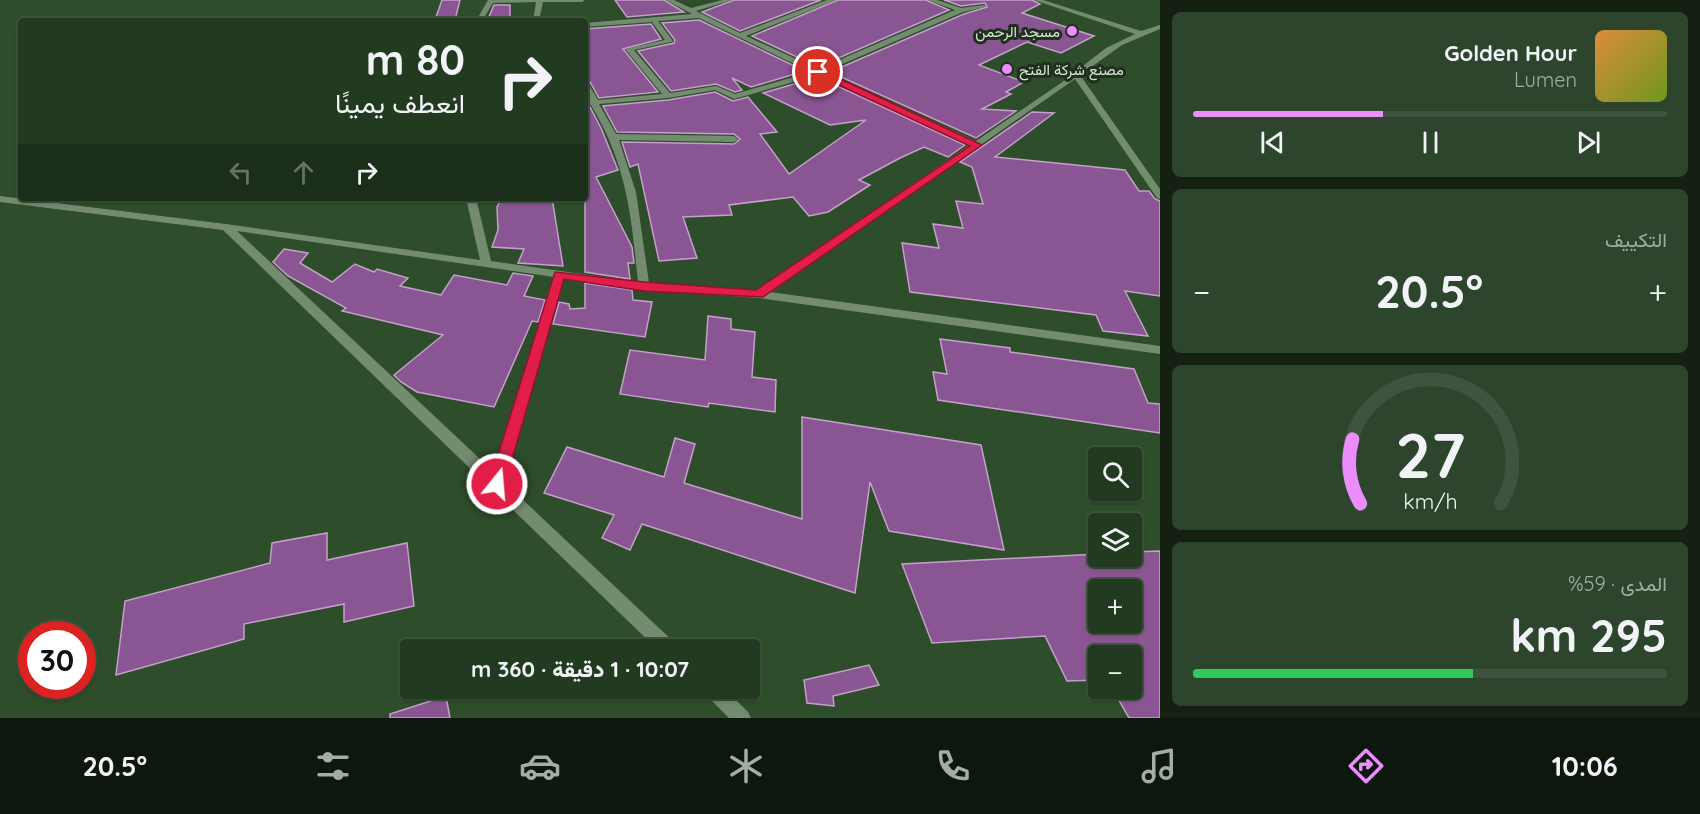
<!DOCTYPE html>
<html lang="ar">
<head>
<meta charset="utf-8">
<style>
	:root { --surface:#223a20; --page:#2e452d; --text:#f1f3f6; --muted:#a2ada5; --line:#3f543e; --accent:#eb8dfc }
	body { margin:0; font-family:Quicksand,Vazirmatn,sans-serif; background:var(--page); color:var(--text); direction:rtl; height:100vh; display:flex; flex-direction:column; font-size:22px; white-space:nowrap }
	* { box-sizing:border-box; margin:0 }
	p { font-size:20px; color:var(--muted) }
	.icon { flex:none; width:33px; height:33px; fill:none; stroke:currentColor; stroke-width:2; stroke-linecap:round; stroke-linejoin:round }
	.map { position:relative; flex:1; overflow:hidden; direction:ltr }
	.panel { display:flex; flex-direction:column; gap:12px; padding:12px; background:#132012; width:540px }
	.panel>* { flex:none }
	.hud { position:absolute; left:18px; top:18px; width:570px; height:183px; border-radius:6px; box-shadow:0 2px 4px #0004,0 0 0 2px var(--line); direction:rtl; background:#223a20; color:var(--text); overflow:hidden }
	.controls { position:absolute; left:1088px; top:447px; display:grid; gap:12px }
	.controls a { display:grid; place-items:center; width:54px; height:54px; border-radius:6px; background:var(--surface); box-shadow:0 2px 4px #0004,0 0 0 2px var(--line); font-size:30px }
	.speed { position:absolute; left:18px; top:621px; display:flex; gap:12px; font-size:30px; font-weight:700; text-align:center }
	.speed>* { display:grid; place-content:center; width:78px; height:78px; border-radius:50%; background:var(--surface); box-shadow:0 2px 4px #0004,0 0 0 2px var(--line); line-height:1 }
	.speed .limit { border:9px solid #d22; background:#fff; color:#111 }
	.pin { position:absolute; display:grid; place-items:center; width:51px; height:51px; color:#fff; margin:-26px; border:3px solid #fff; border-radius:50%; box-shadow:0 2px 6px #0007 }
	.me { position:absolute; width:66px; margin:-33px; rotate:17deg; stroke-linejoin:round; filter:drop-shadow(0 0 4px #0008) }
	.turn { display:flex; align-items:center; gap:21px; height:126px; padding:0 24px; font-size:27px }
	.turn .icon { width:78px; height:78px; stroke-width:2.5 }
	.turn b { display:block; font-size:42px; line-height:51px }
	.lanes { display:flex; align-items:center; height:57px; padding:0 24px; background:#0003; justify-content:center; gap:30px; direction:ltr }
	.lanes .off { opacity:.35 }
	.big { font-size:45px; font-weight:800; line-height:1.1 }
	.panel .tile { flex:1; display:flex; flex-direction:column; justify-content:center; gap:9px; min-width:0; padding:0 21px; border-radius:9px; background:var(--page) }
	.panel .dial { align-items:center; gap:0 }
	.dial svg { height:156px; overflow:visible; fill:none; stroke:var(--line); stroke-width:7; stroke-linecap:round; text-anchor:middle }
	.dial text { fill:var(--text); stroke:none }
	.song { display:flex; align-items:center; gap:18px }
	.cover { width:72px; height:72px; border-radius:9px; background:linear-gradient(135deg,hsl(30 70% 55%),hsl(80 70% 35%)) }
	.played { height:6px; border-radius:3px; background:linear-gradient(90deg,var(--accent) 40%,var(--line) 40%) }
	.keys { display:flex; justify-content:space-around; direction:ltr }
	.heat { display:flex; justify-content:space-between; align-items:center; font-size:33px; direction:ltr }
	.charge { height:9px; border-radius:4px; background:linear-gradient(90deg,#34c759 59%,var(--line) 0) }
	.trip { position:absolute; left:400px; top:639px; width:360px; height:60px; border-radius:6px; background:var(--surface); box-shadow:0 2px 4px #0004,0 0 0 2px var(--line); font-weight:800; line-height:60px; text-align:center; direction:rtl }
	.tab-bar { display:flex; height:96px; justify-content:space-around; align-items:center; background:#0e170d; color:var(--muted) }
	.tab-bar .icon { width:42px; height:42px }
	.tab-bar .current { color:var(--accent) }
	.tab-bar b { font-size:27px; color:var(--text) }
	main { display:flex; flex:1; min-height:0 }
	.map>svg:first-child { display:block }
	.building { fill:#895592; stroke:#c4a1ca; stroke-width:1.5; fill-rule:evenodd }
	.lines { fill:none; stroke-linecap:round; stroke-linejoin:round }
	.minor { fill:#738b6f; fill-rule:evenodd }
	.route { fill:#e11d48; stroke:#92132f; stroke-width:1.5 }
	.poi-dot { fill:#eb8dfc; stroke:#212f1f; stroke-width:2 }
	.labels { text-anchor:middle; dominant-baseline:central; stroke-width:6; stroke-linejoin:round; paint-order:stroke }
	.far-poi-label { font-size:15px; fill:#d4e6d1; stroke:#212f1f; text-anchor:end }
</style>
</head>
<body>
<main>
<section class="panel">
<div class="tile">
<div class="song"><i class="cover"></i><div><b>Golden Hour</b><p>Lumen</p></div></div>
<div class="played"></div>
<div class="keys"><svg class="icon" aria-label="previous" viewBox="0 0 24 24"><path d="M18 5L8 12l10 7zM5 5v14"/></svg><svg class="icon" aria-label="pause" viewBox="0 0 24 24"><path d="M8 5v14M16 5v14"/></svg><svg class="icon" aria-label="next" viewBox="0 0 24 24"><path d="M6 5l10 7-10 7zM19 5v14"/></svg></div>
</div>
<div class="tile"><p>التكييف</p>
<div class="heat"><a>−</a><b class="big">20.5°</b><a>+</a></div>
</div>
<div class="tile dial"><svg viewBox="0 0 100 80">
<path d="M14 69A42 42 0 1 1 86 69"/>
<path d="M14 69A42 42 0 0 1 10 36" stroke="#eb8dfc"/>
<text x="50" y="56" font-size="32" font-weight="700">27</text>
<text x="50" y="72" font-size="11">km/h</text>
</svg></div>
<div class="tile"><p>المدى · 59%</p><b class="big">295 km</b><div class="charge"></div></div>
</section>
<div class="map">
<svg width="1160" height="718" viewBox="0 0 1160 718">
	<rect width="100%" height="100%" fill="#2e4d2a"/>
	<!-- building -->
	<g class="building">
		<polygon points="442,0 460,0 455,20 435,20"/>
		<polygon points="615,0 664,0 684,12 627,17"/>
		<polygon points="734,0 821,0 740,31 702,12"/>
		<polygon points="838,0 926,0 949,10 818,67 752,36"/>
		<polygon points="944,0 1032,0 1040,4 1022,13 1094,36 1061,53 1027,42 979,65 1024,82 1006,92 1011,94 982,109 1016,111 976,138 830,72 964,14 987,7 985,3 961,6"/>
		<polygon points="494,5 510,5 510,18 488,19"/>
		<polygon points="699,20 805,71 751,87 732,78 742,90 735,92 716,84 671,91 638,51 674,43 675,40 662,23"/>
		<polygon points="651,24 661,39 623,49 658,92 599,98 590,82 585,81 585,29"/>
		<polygon points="818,77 965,145 948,157 924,147 900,158 859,180 870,185 828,212 809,216 793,197 729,205 732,215 683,217 697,258 659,261 638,164 630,167 622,142 734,144 740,139 734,134 617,132 603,106 668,100 715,92 733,101 748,97 777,132 760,134 789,174 866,120 830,125 763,93"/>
		<polygon points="585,107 590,107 601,128 618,170 596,177 632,247 634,263 628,263 630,279 585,272"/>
		<polygon points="1032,112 1054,113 995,157 1125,170 1139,191 1149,191 1155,199 1160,201 1160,296 1125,291 1148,336 1103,331 1096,315 910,292 902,243 939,248 933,224 963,228 956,201 983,204 972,167 960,162"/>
		<polygon points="502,198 552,198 563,266 518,263 524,249 492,247 498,230 497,207"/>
		<polygon points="284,249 308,253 300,263 332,282 355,264 374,272 377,269 408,278 400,286 441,295 454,275 507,285 513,273 533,276 524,296 545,300 538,322 532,321 494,407 417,392 401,382 394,375 443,335 342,311 346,308 288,276 273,262"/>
		<polygon points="585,283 632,290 633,300 652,302 645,337 553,324 559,302 569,304 570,309 585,308"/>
		<polygon points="708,316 731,319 731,329 755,332 752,377 776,380 775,412 709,403 708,407 620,394 630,350 705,360"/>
		<polygon points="940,339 1010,348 1010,352 1134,369 1148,403 1160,404 1160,433 938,400 933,372 947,374"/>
		<polygon points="802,417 981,445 1004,550 889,531 870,482 855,593 642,524 630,550 602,538 614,515 544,493 567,447 664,477 675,438 695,444 684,483 802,519"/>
		<polygon points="327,533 327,560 407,543 414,606 344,622 344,604 244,624 244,639 116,675 125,601 270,563 272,543"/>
		<path d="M1160,551v167h-31l-17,-30h19v-32h-33v24l-31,1 -22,-45 -113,7 -30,-79 196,-10v2h33v-4zM1098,590h33v32h-33z"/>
		<polygon points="869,665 879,685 833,696 834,706 807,703 804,680"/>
		<polygon points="446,696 450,718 390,718 390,714"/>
	</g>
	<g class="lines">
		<!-- minor -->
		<g class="minor">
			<polygon points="488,0 585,0 582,2 543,2 539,21 533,21 536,2 493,3 482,21 476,21"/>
			<path d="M666,0h8l17,8 31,-8h10l-36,11 44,22 87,-33h9l-90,36 72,33 137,-59 -27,-10h9l24,8 24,-3v2l-22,5 -139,60 152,69 85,-58 45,-35 29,-14 -101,-34h9l98,31 19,-6v4l-38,16 -42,30 80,114v10l-3,-1 -82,-119 -305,213 390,54v8l-401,-56 -115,-8 -80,-12 -60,204 172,162 2,6h-20l-435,-420 -223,-28v-6l226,28 254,36 -14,-62h10l15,63 147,21c-7,-68 -11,-117 -47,-177h-6v-4l5,-1c-1,-7 -5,-9 -5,-17h3l10,17 64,-6 -37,-45 40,-9 -13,-18 -67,5v-4l107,-9zM699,18l112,54 -76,22 -19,-8 -46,7 -36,-43 37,-8 2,-1 -15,-20zM818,75l152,70 -213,145 -108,-7 -13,-91 -17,-52 115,2 4,-3 -4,-3 -118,-2 -17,-30 69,-6 47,-8 19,9zM237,231l317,46 -60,195z"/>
			<polygon points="703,688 724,688 748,712 751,718 729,718 705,694"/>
		</g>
	</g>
	<!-- route -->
	<polygon class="route" points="815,70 821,70 982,145 763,297 644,291 564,279 505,484 502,489 497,491 491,489 489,484 555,272 644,282 756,290 970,146 815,74"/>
	<!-- markers -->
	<g class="poi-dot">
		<circle cx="1072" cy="31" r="6"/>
		<circle cx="1007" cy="69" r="6"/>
	</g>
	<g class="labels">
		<!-- far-poi labels -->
		<g class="far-poi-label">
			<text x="1060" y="31">مسجد الرحمن</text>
			<text x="1019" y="69" text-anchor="start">مصنع شركة الفتح</text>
		</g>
	</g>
</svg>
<div class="controls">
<a><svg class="icon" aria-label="search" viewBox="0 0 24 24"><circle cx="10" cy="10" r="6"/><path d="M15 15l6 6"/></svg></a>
<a><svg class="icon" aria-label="layers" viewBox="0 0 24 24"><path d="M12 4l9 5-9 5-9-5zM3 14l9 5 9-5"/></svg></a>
<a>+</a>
<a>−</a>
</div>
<div class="speed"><div class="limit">30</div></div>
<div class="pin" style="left:818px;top:72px;background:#d93025"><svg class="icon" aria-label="arrive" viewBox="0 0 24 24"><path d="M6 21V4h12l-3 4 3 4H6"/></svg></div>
<svg class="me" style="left:497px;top:484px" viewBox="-20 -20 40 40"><circle r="17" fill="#e11d48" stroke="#fff" stroke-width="3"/><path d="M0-11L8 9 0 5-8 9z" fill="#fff"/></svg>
<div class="trip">10:07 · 1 دقيقة · 360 m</div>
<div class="hud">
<div class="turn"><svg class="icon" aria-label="right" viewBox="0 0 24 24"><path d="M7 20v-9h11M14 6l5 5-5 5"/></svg><div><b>80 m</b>انعطف يمينًا</div></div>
<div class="lanes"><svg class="icon off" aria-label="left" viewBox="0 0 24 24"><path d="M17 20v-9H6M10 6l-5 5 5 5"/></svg><svg class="icon off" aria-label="ahead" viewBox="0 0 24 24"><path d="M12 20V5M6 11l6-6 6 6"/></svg><svg class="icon" aria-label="right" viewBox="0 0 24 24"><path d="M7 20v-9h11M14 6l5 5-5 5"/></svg></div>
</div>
</div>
</main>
<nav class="tab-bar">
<b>10:06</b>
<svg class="icon current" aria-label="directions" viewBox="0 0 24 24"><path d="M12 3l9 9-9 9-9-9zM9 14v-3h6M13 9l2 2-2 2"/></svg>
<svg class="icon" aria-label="music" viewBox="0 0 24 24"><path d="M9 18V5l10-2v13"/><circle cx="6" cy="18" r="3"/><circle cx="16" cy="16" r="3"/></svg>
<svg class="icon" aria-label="phone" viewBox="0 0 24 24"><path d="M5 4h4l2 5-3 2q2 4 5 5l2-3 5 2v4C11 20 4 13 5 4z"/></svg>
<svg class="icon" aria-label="climate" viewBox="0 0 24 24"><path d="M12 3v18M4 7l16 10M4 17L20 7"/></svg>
<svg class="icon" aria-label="car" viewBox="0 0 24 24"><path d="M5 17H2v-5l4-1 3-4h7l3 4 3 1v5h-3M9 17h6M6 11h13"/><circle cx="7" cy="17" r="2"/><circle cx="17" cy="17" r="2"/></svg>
<svg class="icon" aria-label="filters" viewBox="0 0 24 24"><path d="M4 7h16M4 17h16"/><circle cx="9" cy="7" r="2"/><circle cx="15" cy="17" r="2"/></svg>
<b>20.5°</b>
</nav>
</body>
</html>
